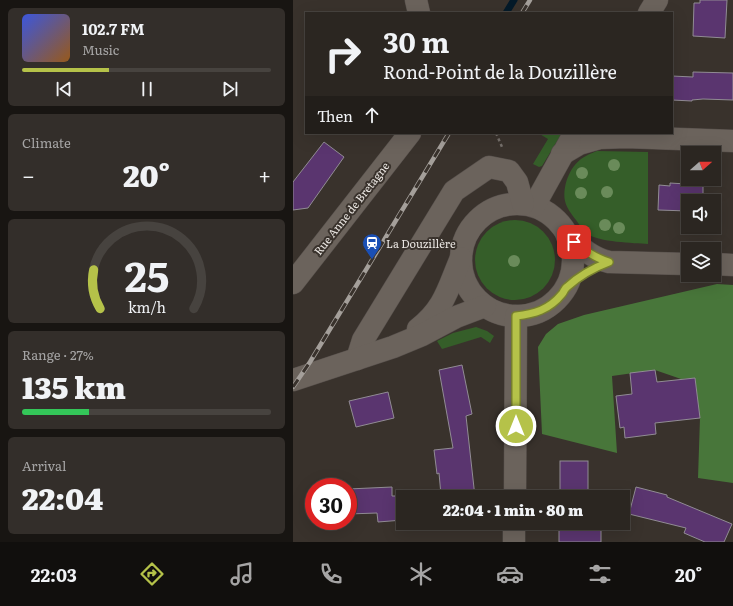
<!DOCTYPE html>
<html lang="en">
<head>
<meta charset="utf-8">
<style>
	:root { --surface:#2b2621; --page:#332e2a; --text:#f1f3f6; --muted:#a6a5a5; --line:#47433f; --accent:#b5c249 }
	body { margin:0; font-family:Literata,serif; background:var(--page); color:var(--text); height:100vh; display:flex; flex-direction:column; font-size:15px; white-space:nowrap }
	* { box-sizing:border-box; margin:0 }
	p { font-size:13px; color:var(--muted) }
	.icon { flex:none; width:22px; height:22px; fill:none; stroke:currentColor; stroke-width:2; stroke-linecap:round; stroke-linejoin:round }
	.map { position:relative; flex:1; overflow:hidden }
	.details { display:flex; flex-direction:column; gap:8px; padding:8px; background:#181512; width:293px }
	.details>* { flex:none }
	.banner { position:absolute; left:12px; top:12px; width:368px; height:122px; border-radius:0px; box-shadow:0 4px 16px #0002,0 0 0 1px var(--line); background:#2b2621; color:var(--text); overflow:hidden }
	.needle { width:26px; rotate:69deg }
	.fabs { position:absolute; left:388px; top:146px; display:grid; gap:8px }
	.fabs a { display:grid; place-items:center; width:40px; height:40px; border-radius:0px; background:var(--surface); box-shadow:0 4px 16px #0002,0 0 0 1px var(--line); font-size:20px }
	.speed { position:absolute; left:12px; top:478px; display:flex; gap:8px; font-size:20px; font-weight:700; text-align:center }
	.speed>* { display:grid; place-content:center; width:52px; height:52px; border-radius:50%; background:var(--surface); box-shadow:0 4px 16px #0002,0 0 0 1px var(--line); line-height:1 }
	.speed .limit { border:6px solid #d22; background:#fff; color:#111 }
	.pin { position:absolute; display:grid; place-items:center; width:34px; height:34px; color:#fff; margin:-17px; border-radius:8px; box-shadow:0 2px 6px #0006 }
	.me { position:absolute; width:44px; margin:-22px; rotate:0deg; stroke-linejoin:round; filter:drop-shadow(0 0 3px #0008) }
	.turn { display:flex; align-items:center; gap:14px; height:84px; padding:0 12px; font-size:18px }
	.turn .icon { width:52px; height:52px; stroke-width:2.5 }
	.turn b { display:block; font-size:28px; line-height:34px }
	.then { display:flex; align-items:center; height:38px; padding:0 12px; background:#0003; gap:8px; font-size:15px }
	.big { font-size:30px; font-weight:800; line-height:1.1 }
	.details .tile { flex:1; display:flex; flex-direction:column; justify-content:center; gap:6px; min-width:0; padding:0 14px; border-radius:6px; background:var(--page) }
	.details .dial { align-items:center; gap:0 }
	.dial svg { height:104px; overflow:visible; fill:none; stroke:var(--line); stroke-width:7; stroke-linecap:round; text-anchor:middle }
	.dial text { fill:var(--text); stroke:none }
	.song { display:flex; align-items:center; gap:12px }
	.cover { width:48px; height:48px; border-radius:6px; background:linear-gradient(135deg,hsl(230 70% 55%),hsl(30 70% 35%)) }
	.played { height:4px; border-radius:2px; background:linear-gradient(90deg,var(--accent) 35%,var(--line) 35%) }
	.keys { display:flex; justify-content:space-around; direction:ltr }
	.heat { display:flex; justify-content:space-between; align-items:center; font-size:22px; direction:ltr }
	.charge { height:6px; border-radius:3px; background:linear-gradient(90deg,#34c759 27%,var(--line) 0) }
	.trip { position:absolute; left:103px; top:490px; width:234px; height:40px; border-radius:0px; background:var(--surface); box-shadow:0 4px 16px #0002,0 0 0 1px var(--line); font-weight:800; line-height:40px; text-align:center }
	.dock { display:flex; height:64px; justify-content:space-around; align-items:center; background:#110f0d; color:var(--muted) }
	.dock .icon { width:28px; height:28px }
	.dock .current { color:var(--accent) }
	.dock b { font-size:18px; color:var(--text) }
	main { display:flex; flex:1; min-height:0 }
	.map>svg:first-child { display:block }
	.green { fill:#355e29 }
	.forest { fill:#48763a }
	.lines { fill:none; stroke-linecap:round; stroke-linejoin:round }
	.stream { stroke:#041a29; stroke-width:7 }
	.building { fill:#5a356f; stroke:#918c94 }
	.minor-casing { stroke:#554e4a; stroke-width:23 }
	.path { stroke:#76706b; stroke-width:2.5; stroke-dasharray:3 3; stroke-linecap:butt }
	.minor { stroke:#6b635c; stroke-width:22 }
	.rail-casing { stroke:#a49f9a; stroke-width:4.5 }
	.rail { stroke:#39322c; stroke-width:3; stroke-dasharray:9; stroke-linecap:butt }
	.tree { fill:#6a8b5a }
	.route-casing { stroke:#767e2f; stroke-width:10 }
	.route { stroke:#b5c249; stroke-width:7 }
	.labels { text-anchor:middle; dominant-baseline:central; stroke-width:4; stroke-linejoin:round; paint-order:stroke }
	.street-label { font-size:11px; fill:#eae6e2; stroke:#39322c }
	.poi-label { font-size:11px; fill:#eae6e2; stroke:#39322c; text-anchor:start }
</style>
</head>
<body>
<main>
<section class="details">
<div class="tile">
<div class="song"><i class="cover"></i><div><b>102.7 FM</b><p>Music</p></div></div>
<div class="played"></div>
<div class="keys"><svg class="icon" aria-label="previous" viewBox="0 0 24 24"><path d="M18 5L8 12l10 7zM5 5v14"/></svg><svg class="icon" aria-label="pause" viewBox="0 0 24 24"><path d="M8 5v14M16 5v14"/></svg><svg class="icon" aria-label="next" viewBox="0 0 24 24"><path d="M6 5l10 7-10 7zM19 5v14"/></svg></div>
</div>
<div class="tile"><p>Climate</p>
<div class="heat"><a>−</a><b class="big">20°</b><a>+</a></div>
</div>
<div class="tile dial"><svg viewBox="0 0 100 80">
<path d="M14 69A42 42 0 1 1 86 69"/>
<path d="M14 69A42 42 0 0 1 9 39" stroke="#b5c249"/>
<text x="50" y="56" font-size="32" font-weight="700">25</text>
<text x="50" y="72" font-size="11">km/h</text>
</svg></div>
<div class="tile"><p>Range · 27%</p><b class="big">135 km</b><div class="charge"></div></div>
<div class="tile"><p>Arrival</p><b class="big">22:04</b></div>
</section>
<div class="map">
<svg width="440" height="542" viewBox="0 0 440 542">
	<rect width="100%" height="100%" fill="#39322c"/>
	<!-- green -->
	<g class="green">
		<polygon points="245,133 269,133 249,166 246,167 240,164 255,139"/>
		<path d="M304,151l51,1v92c-14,-1 -50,-2 -60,-10 -5,-3 -9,-10 -12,-14 -4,-5 -10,-13 -11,-19 -3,-16 6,-38 21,-45 3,-2 8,-4 11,-5z"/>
		<circle cx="222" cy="260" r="40"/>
		<polygon points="183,327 194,331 201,336 197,343 188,337 149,349 144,341 160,333"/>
	</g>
	<!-- forest -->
	<polygon class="forest" points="424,284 440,285 440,483 405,478 407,418 402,378 388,379 362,370 319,376 324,453 249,434 245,347 253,334 265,324 291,315"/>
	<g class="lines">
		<!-- stream -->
		<polyline class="stream" points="213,13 221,0"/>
	</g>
	<!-- building -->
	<g class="building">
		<polygon points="407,0 434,0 432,38 400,36 401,3 407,3"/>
		<polygon points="400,72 440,73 440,100 410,99 399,100 399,101 379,100 379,76 400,77"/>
		<polygon points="31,142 51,157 15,208 0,210 0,182"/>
		<polygon points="377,183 410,185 410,201 395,201 395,211 365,210 366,185 377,186"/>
		<polygon points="169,365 179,414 173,416 182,497 158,497 158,495 148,495 146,473 144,474 141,450 160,448 146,370"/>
		<polygon points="362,370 364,382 402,378 407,418 362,423 363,434 332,438 331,427 327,428 323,396 339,394 337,373"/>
		<polygon points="95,392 101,418 63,427 56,401"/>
		<rect x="267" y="461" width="28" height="36"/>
		<polygon points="99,487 99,496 110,496 110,520 85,522 84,513 55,514 55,489"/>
		<polygon points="343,487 374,495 374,497 439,524 431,542 412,542 391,533 393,528 336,514"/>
		<rect x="266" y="523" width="42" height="19"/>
	</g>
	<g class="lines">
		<!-- minor casing -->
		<g class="minor-casing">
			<g id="minor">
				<polyline points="123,0 126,13"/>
				<polyline points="356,13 364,0"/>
				<polyline points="269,154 286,144 307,138 333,137 440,141"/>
				<circle cx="224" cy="260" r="56"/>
				<polyline points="241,206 277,141"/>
				<path d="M274,236c13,11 25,22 42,26l79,2"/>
				<polyline points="421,264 440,265"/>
				<polyline points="0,283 117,133"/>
				<path d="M125,329c27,-21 30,-41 43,-71"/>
				<polyline points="64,359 70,340 161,191 196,167 216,171 224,182 230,204"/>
				<polyline points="0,380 100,347 129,335 163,317 192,306"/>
				<polyline points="222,497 223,316"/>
				<polyline points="221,542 221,523"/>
			</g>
		</g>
		<!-- path -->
		<polyline class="path" points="203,133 209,147"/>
		<!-- minor -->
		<use href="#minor" class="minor"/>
		<!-- rail casing -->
		<g class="rail-casing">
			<g id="rail">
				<polyline points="229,13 237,0"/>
				<polyline points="0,387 17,362 156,133"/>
			</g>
		</g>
		<!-- rail -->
		<use href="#rail" class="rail"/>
	</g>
	<!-- trees -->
	<g class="tree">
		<circle cx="321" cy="165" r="6"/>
		<circle cx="289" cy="173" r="6"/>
		<circle cx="314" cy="192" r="6"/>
		<circle cx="288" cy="193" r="6"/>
		<circle cx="312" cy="225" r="6"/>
		<circle cx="326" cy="228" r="6"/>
		<circle cx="221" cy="261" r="6"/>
	</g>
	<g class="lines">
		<!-- route casing -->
		<g class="route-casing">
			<path id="route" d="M223,426v-110c18,-2 33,-6 46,-22 2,-2 2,-5 5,-7 12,-11 26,-19 42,-25 -14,-4 -24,-11 -35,-20"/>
		</g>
		<!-- route -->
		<use href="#route" class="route"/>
	</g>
	<!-- icons -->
	<defs>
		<g id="station-pin" transform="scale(1)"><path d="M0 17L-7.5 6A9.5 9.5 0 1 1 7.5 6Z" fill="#1a4fb4" stroke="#39322c"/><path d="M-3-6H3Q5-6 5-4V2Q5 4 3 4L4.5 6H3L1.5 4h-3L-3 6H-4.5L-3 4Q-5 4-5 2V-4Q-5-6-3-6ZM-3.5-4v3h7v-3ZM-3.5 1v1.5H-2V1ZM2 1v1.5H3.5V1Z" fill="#fff"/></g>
	</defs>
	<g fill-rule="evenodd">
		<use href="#station-pin" x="79" y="243"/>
	</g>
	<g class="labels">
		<!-- street labels -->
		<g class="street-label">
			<text transform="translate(58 208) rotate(-52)">Rue Anne de Bretagne</text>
		</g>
		<!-- poi labels -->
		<g class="poi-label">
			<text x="93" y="243">La Douzillère</text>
		</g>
	</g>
</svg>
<div class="fabs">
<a><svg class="needle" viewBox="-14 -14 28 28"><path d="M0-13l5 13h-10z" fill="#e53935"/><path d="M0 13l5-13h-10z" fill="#a6a5a5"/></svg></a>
<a><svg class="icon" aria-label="sound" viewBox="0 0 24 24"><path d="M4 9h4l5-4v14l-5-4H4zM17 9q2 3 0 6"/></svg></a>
<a><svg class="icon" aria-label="layers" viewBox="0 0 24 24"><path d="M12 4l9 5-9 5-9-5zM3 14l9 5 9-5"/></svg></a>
</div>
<div class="speed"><div class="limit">30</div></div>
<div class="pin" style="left:281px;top:242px;background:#d93025"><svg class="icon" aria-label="arrive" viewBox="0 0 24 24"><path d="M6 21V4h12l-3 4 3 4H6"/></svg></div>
<svg class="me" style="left:223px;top:426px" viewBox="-20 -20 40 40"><circle r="17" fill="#b5c249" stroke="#fff" stroke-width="3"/><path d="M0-11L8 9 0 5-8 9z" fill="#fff"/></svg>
<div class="trip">22:04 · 1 min · 80 m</div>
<div class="banner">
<div class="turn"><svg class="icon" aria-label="right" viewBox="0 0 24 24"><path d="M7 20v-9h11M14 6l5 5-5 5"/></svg><div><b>30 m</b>Rond-Point de la Douzillère</div></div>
<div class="then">Then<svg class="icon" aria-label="ahead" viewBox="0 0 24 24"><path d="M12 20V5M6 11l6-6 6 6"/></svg></div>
</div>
</div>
</main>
<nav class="dock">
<b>22:03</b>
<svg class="icon current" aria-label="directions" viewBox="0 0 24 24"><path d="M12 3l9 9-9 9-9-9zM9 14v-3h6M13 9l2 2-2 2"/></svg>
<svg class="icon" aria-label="music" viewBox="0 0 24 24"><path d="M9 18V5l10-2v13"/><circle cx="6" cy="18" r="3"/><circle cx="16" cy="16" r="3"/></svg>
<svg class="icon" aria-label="phone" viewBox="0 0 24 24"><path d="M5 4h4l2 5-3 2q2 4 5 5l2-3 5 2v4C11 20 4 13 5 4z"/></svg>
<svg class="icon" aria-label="climate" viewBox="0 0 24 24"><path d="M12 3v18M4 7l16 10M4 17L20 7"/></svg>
<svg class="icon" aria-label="car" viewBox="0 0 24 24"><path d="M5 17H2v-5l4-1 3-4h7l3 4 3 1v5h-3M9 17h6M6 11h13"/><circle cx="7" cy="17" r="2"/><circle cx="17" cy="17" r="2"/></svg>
<svg class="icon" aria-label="filters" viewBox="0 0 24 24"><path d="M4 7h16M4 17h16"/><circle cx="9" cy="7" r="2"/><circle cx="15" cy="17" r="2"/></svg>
<b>20°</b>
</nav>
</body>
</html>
